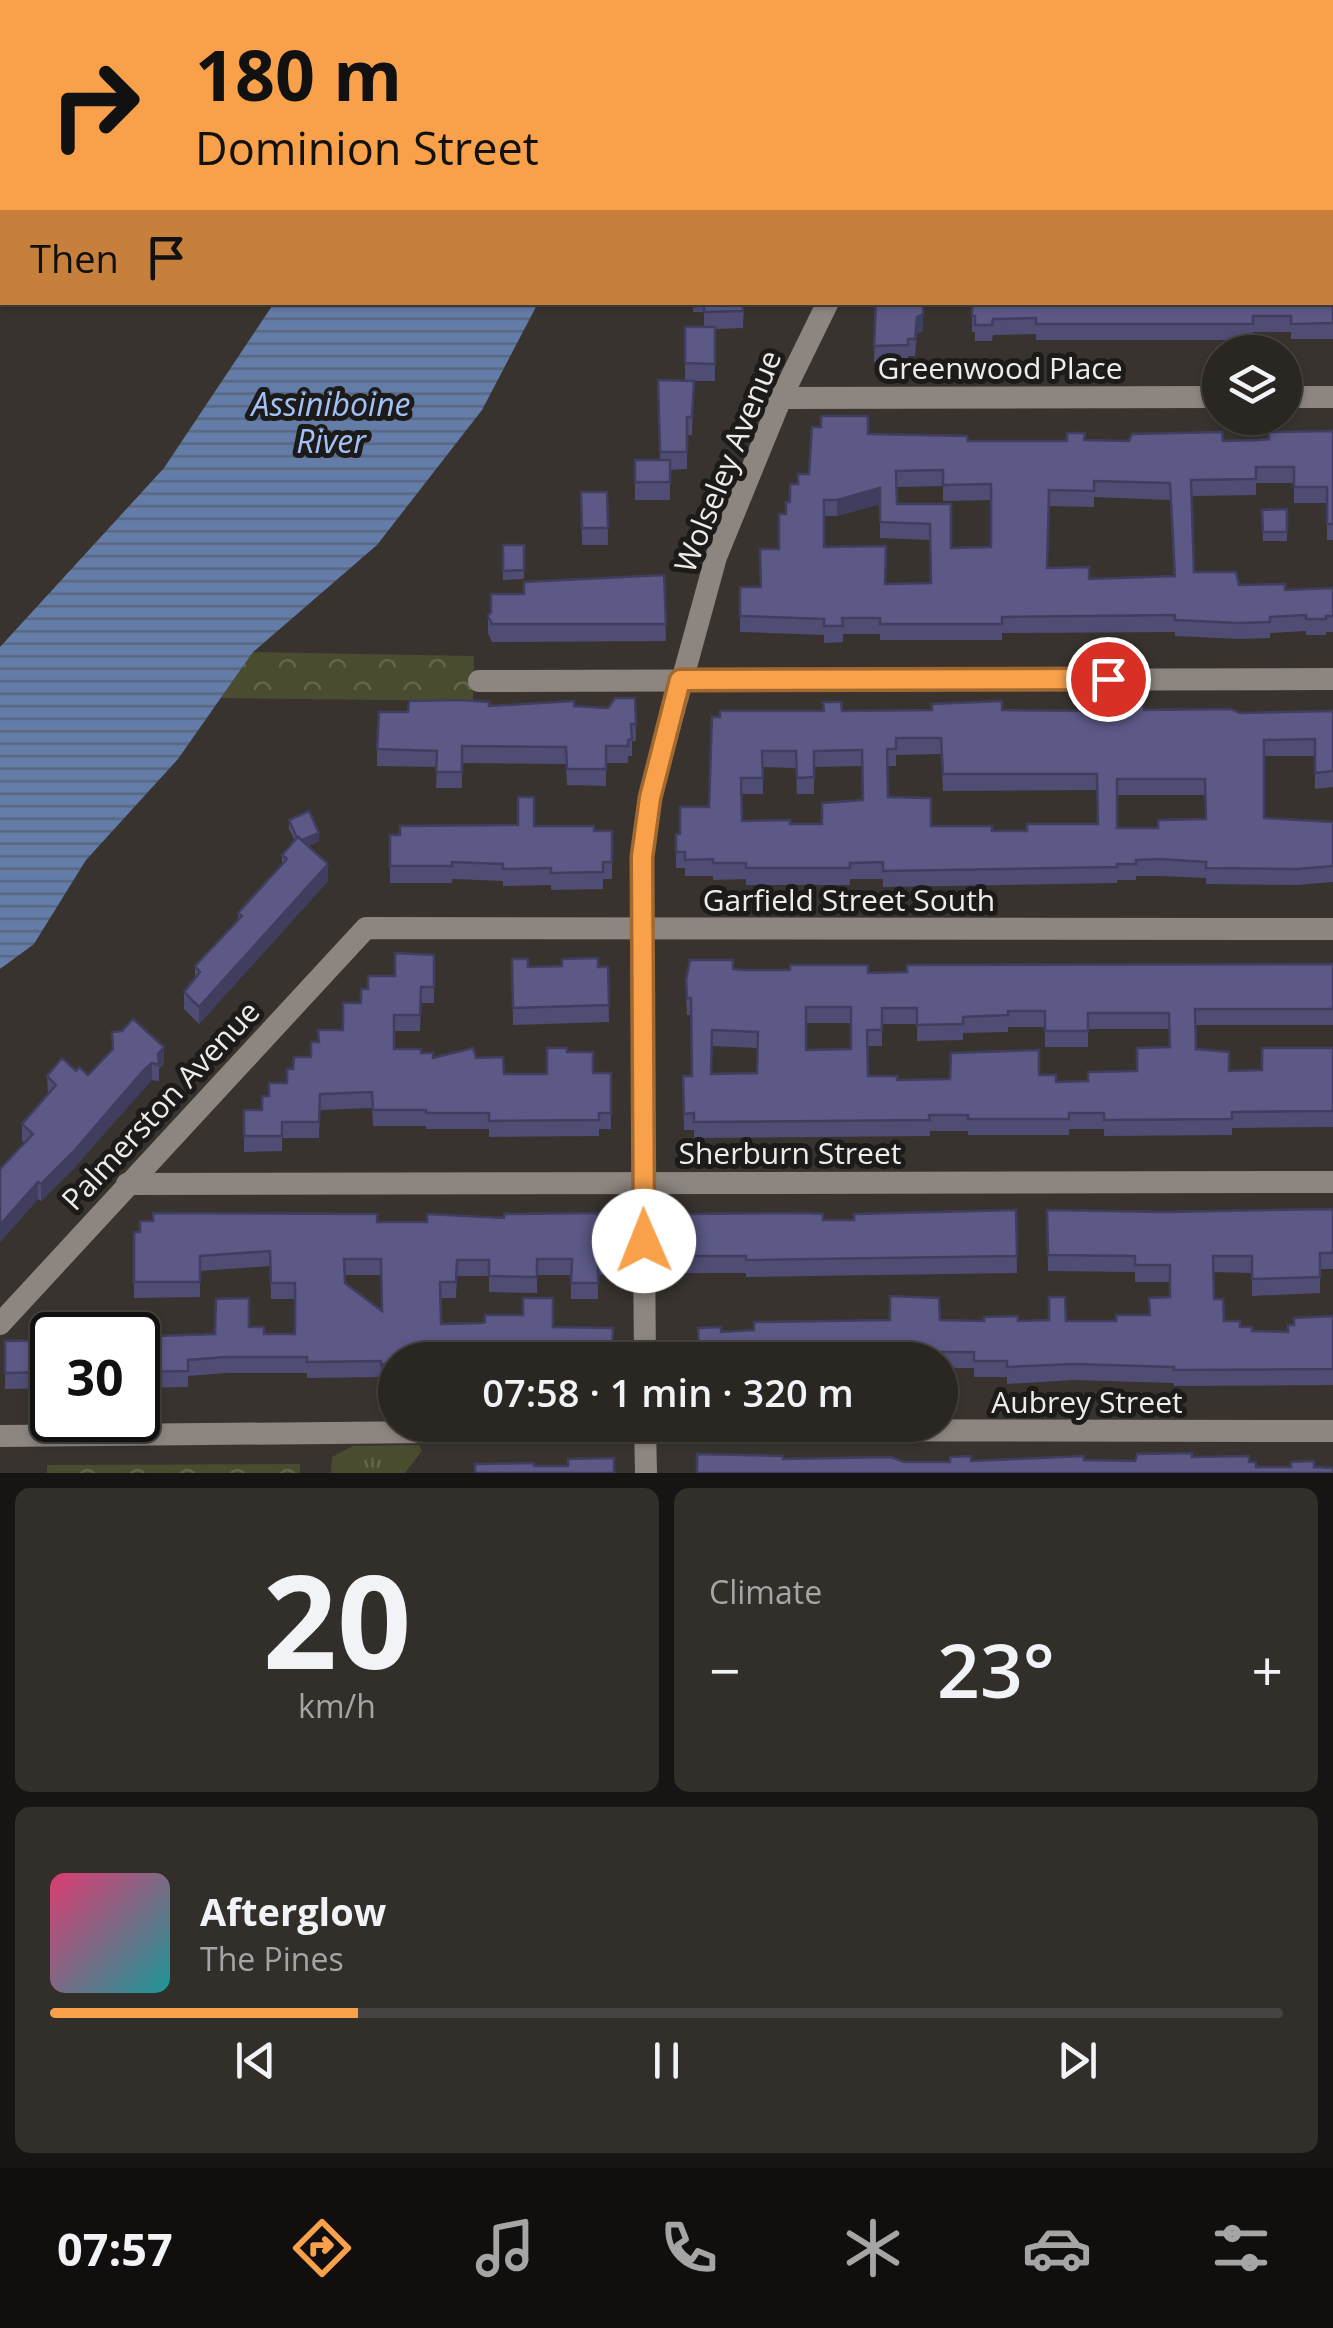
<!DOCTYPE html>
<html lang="en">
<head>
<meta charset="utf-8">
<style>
	:root { --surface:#2a2622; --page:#322e2a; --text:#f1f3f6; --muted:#a5a5a5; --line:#464340; --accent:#f8a14a }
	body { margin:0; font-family:"Open Sans",sans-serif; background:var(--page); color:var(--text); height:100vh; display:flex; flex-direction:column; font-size:38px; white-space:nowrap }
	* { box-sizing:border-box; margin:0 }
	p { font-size:32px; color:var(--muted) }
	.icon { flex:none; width:55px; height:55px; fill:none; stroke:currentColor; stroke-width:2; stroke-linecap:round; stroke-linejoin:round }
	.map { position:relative; height:1473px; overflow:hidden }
	.sheet { display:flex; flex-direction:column; gap:15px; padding:15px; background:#171513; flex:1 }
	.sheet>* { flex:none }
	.banner { position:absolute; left:0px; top:0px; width:1335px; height:305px; box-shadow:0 2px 8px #0004,0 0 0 2px var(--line); background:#f8a14a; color:#111; overflow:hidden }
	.buttons { position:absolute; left:1202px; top:335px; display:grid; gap:20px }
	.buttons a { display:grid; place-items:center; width:100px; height:100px; border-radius:50%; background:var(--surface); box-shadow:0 2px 8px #0004,0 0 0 2px var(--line); font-size:50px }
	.speed { position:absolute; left:30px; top:1312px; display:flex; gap:20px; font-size:50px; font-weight:700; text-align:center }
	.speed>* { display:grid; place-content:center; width:130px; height:130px; border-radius:50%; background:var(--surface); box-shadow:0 2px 8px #0004,0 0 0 2px var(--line); line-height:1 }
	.speed .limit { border:5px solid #111; border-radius:15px; background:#fff; color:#111 }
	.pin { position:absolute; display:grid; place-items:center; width:85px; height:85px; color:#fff; margin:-42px; border:5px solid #fff; border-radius:50%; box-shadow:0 2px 10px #0007 }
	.me { position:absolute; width:110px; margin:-55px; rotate:359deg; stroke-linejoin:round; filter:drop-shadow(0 0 8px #0008) }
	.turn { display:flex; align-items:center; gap:35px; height:210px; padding:0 30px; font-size:45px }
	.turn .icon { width:130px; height:130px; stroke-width:2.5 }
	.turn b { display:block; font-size:70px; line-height:85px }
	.then { display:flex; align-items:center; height:95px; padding:0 30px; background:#0003; gap:20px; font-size:38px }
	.big { font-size:75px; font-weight:600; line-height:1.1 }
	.sheet .widget { flex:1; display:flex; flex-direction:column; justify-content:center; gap:15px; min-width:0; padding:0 35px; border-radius:15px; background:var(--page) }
	.sheet .dial { align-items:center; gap:0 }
	.dial b { font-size:130px; line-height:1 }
	.song { display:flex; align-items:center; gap:30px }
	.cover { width:120px; height:120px; border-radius:15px; background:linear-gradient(135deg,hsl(340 70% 55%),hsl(180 70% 35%)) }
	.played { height:10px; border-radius:5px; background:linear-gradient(90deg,var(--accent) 25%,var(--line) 25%) }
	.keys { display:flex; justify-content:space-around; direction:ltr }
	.heat { display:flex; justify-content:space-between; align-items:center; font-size:55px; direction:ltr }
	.sheet .tiles { flex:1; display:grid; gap:15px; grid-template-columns:1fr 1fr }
	.widget:last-child { grid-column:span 2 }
	.trip { position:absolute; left:378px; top:1342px; width:580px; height:100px; border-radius:50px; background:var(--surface); box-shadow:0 2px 8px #0004,0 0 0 2px var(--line); font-weight:600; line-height:100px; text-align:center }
	.tab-bar { display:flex; height:160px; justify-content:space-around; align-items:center; background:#110f0e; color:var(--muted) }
	.tab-bar .icon { width:70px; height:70px }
	.tab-bar .active { color:var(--accent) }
	.tab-bar b { font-size:45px; color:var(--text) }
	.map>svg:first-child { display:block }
	.grass { fill:url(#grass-tufts) }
	.park { fill:url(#park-crowns) }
	.water { fill:url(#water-rules) }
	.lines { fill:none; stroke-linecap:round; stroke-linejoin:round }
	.minor { stroke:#8c8580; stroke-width:22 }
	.wall { fill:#4f4d74; fill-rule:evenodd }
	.shaded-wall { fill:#403e5e }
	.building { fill:#5c5987; stroke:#403e5e; stroke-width:2.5; fill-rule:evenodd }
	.route-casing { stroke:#a16930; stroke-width:25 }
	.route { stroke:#f8a14a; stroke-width:18 }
	.labels { text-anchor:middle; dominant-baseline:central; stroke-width:10; stroke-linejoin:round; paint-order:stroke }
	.street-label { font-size:30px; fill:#efebe8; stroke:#1d1b19 }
	.water-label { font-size:32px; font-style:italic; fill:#a2c1f6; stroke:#1d1b19 }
</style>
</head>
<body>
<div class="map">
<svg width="1333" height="1473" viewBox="0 0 1333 1473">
	<defs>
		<pattern id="grass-tufts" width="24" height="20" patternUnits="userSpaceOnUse" patternTransform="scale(2.5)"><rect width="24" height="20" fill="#494c2e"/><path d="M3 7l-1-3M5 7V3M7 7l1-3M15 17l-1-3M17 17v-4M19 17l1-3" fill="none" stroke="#64664c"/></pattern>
		<pattern id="park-crowns" width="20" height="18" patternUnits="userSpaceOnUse" patternTransform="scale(2.5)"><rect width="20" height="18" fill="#494c2e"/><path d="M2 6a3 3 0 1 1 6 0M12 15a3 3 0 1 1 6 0" fill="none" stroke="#64664c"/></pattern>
		<pattern id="water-rules" width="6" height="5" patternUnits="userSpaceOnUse" patternTransform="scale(2.5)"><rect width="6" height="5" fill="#647da8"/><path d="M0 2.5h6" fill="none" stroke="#596781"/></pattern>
	</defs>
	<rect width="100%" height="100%" fill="#38332e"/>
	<!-- grass -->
	<polygon class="grass" points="419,1445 422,1451 405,1473 331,1473 332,1457 353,1446"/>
	<!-- park -->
	<g class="park">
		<polygon points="253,652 474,656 473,701 221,698"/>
		<polygon points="300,1464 300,1473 47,1473 47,1465"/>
	</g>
	<!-- water -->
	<polygon class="water" points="274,303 538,303 482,410 377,545 253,652 178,759 86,860 34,944 0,969 0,647 164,468"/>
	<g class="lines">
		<!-- minor -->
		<g class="minor">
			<polyline points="944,2 944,0"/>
			<polyline points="1332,82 1333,82"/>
			<polyline points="1285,397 1333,397"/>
			<polyline points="781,398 1220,397"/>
			<polyline points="479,681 1333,679"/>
			<polyline points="127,1184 1333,1182"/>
			<polyline points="0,1324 366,928 1333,929"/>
			<polyline points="645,1360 641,902 642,857 650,798 716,557 781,398 828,302"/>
			<polyline points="645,1425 646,1473"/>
			<polyline points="0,1436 645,1430 1333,1431"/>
		</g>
	</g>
	<!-- wall -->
	<g class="wall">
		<polygon points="1333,265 1333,339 1291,339 1291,332 1253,332 1253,340 1036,340 1036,334 993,335 992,341 975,341 975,332 972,332 972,302 1332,302"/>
		<polygon points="693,302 744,302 743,328 715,329 715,381 694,381 692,435 687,435 687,469 670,470 670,500 635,500 635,460 660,460 658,380 685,381 685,327 704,327 704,312 693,312"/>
		<polygon points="876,302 929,302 929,304 923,304 923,331 917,334 915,356 908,356 908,362 874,362"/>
		<path d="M1333,431v109h-6v-37h-33v-20h-38v12l-64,1 2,76 45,13 46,5 48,-2v44h-7v3h-20v-4l-36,2v5l-31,1 -64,-3v-4l-173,1v7h-122v-6h-37v8l-19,1v-8l-84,-3v-45h20l19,-38 7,-35 12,-30 11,-10 59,-40 100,7h255l35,-1zM943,486v15l48,-1v47l-40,1v-44h-54l-1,-17zM1094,497l76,3 4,76 -85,3 -42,-11 2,-62 45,1zM880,504v34l50,2 1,43 -46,1 -61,-37v-31h13z"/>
		<polygon points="581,492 607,492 608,545 582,545"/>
		<polygon points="1287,509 1287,541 1263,541 1262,510"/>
		<polygon points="503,545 524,545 524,579 503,580"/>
		<polygon points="664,575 666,641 492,642 488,633 488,616 524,594"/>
		<polygon points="635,698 636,741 632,741 632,756 628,756 628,763 606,763 606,786 567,785 566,764 462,763 462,788 436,788 437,767 377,766 377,749 408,712 489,706 608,708"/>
		<path d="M1002,710h142l96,3 93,-2v76l-18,2v-33h-51v62l69,4v60l-36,3 -91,-1v-6l-46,-2h-24v4h-19v3l-234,4v-8h-33v6h-104v-6l-33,1v-4h-28v-8h-9v-34h4l29,-27 3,-90 130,-6zM941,754l2,37 154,-1 1,34 -71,7h-35l-61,-5 -43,-29v-31h8v-11zM862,766l1,34 -41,24h-32l-48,-3v-27h21v-27l33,1 1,26h17v-27zM1117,795h88v24l-47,9h-41z"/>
		<polygon points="289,820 319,841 308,846 328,881 199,1024 184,1009 184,992 195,979 195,966 238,920 238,913 282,864 282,855 295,841 289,829"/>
		<polygon points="534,826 612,831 612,879 603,879 603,889 551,890 551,885 503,886 503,881 452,879 452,883 390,883 390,835"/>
		<polygon points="434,955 434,1003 421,1003 420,1031 394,1031 394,1049 421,1053 433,1058 476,1058 504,1074 547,1074 567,1052 593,1073 611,1073 611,1129 599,1129 599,1136 489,1137 489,1129 426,1129 426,1126 373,1126 372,1108 320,1110 319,1138 282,1138 282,1151 244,1152 244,1110 262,1110 269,1096 287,1083 293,1069 311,1057 319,1042 343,1030 368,989"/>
		<polygon points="512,959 528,967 608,967 609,1022 513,1025"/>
		<path d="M1333,964v61h-137v24l33,22 33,-1 71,-22v79l-101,1v7l-128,1v-7h-35v6h-101v-4h-38v5l-236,2v-8h-10l-1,-54h9l-1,-61h-4l-1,-19 47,-27 135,4zM806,1023h45v26l-45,1zM882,1024h35v17l46,-1v-7l45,-1v-5h37v20h43v-18h81v18l-32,24 -49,10 -32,1 -17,-7 -142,5 -29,-4 -1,-30h15zM712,1046l45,2v25l-46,1z"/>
		<polygon points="112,1032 164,1064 159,1069 159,1081 152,1080 144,1087 74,1168 41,1201 38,1199 0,1242 0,1169 24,1143 22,1140 22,1124 48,1094 47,1076 88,1075 112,1050"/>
		<polygon points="1333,1209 1333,1269 1320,1269 1320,1293 1252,1296 1252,1273 1213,1272 1214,1299 1224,1321 1252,1331 1288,1332 1294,1325 1333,1316 1333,1385 1174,1386 1174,1383 1074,1380 1007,1384 1007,1377 974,1377 974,1368 940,1368 940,1360 699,1360 698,1328 721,1332 940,1320 1116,1321 1149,1315 1170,1297 1170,1282 1135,1282 1135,1272 1048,1271 1047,1210 1164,1212"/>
		<polygon points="1016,1210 1017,1273 746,1277 746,1273 685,1273 685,1256 823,1220 854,1220"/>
		<path d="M153,1213l224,1v8h50v-8l77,4v-4l94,-1v7h12l1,54 -13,1v24h-27v-24h-34v18l-48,-1v-16h-32l-1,22h-15v26l41,-1 3,-1v-7h38v-17h30v29l60,1 -1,32h-217v17l-14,3v-3l-74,1v-5h-81l-38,3v11l-50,1v-53h-86v53l-47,1v-48l46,-1v-10l104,-1v7l60,-2 1,-35 33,-1v29h15v7h31v-35h-24l-1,-33 -70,5v26l-66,1v-66h6v-11h13zM344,1275h37l1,36 -37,-28z"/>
	</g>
	<!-- shaded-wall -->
	<g class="shaded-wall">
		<polygon points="923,314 923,331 917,334 915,356 917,317"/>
		<polygon points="880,488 880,504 837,516 837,500"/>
		<polygon points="319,833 319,841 299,850 299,842"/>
		<polygon points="328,864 328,881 199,1024 199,1007"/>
		<polygon points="164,1047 164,1064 159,1069 158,1054"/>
		<polygon points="152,1063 152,1080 74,1168 41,1201 41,1184"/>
		<polygon points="38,1182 38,1199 0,1242 0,1225"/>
		<polygon points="392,1361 392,1377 381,1380 381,1365"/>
	</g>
	<!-- building -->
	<g class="building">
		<polygon points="39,0 116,0 115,2 38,2"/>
		<rect x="827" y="0" width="37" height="2"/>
		<polygon points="998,0 1333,0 1333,19 1332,2 998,2"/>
		<rect x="1332" y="119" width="1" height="89"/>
		<polygon points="0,173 2,174 2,206 0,207"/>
		<polygon points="1333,265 1333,323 1291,324 1291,316 1253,316 1253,324 1036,324 1036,318 993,319 992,325 975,325 975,316 972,316 972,302 1332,302"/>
		<polygon points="704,302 743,302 743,311 704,312"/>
		<polygon points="876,302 923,302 923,314 917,317 915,339 908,339 908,345 874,346"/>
		<polygon points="685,327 715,327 715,364 685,363"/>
		<polygon points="658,380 694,381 692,417 687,417 687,452 660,452"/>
		<path d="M821,416h47v18l99,2 1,5h99v-8h18l-1,7 45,1 3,-7 90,-2 1,9 35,-1 11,-1v-7l64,-1v93h-6v-37h-33v-20h-38v12l-65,1 3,92h42l3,13 46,-1v6l48,-2v28h-7v3h-20v-4l-36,2v5l-31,1 -64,-3v-5l-173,2v7h-122v-6h-38l1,8h-19v-7l-84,-3v-29h21l-1,-38h19v-35h7v-12h4v-18h8v-10h11l3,-47h9zM943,470v15l48,-1v63l-40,1v-44h-54l-1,-33zM1094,481l76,2 5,93 -86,3v-12l-42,1 2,-78 45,1zM880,488v34l50,2 1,59 -46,1 1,-38 -62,1v-47h13z"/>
		<rect x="635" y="460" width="35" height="22"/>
		<polygon points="581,492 607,492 608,528 582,528"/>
		<polygon points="1287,509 1287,532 1263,532 1262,510"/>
		<polygon points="503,545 524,545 524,570 503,571"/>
		<polygon points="664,575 666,624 492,624 488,616 491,612 491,594 524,594 524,582"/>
		<polygon points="615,698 635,698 636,724 631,724 632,739 628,740 628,746 606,746 606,769 567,769 566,747 462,746 462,772 436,772 437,751 377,749 379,712 408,712 409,701 461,700 489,702 489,706 574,701 574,706 608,708"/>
		<path d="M1002,701v9l80,1v-8l61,-1 1,8 87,-1 9,4 93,-2v60l-18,2v-34l-51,1v78l69,4v44l-36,3 -91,-1v-6l-46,-3 -24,1v4h-19v3l-234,4v-9l-33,1v5h-104v-5h-33v-4l-28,1v-8h-9v-18h4v-27h29l3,-90h8v-6h104l-1,-9h18l1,9 90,-1v-6zM896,738h45l2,36h154l1,50h-71v7h-35v-5h-61v-28l-43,-1 -1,-48h9zM862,750l1,50 -41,3v21h-32v-4l-48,1 -1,-43h22l-1,-27h34l1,27 17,-1v-26zM1117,779h88l1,40 -48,1v8h-41z"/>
		<polygon points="518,797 534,797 534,826 594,826 594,831 612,831 612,862 603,862 603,872 551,873 551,868 503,869 503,864 452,862 452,866 390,866 390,835 400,835 400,826 518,825"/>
		<polygon points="309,811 319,833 302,840 298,837 297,838 289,820"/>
		<polygon points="298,837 328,864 199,1007 184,992 200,972 195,966 242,916 238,913 287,859 282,855"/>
		<polygon points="395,953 434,955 434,987 421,987 420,1015 394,1015 394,1049 421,1049 421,1053 433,1053 433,1058 473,1048 476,1058 503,1057 504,1074 547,1074 547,1048 567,1048 567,1052 593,1052 593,1073 611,1073 611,1113 599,1113 599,1120 489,1121 489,1113 426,1113 426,1110 373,1110 372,1092 320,1094 319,1122 282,1122 282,1136 244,1136 244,1110 262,1110 262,1096 269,1096 269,1083 287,1083 287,1069 293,1069 294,1057 311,1057 311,1042 319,1042 318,1030 343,1030 343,1003 361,1003 361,989 368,989 368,976 395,976"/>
		<polygon points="598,958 598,967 608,967 609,1005 513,1008 512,959 528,959 528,967 562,966 562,959"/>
		<path d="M690,960h43v9l9,1h48v-5h78v8l39,-1v-7l426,-1v45h-138l1,40 33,3v19l33,-1v-22h71v63l-101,1v7l-128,1v-7h-35v6h-101v-4h-39l1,5 -236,2v-9l-10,1 -1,-38h9l-1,-78h-4l-1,-18zM806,1007h45v42l-45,1zM882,1008h35v17l46,-1v-7l45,-2v-4h37v20h43v-18h81l1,34 -33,1v23l-49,1v9l-32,1v-7h-17v-25l-88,3 -1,26 -53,1v-4h-29l-1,-46h15zM712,1030l46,2 -1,41 -46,1z"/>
		<polygon points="133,1019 164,1047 158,1054 159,1065 152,1063 144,1070 74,1151 41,1184 38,1182 0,1225 0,1169 33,1134 22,1124 56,1085 47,1076 62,1058 76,1071 79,1067 88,1075 113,1049 112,1032 122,1031"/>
		<polygon points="1333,1209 1333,1253 1320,1253 1320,1277 1252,1279 1252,1256 1213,1256 1214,1299 1223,1299 1224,1321 1240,1321 1240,1327 1252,1327 1252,1331 1288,1332 1288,1325 1294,1325 1294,1318 1333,1316 1333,1369 1174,1370 1174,1367 1074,1364 1007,1367 1007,1361 974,1361 974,1352 938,1352 938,1358 908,1356 908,1360 731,1360 731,1357 699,1357 698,1328 721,1327 721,1332 754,1330 754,1322 890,1320 890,1296 939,1298 940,1320 984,1321 984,1317 1018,1316 1018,1321 1049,1320 1049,1297 1065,1297 1066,1321 1116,1321 1116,1315 1150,1315 1149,1298 1170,1297 1170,1265 1135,1265 1135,1256 1048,1255 1047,1210 1164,1212"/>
		<polygon points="1016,1210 1017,1256 746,1260 746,1256 685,1256 687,1214 806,1213 823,1214 823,1220 854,1220 854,1214"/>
		<path d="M153,1213l224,1v8h50v-8l77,4v-4l94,-1v7h12l1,38 -13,1v24h-27l1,-24h-35v18l-48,-1v-16h-32l-1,22h-16l1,42 41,-1 3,-1v-7h38v-17h30v29l60,1 -1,32h-217l-14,5v-4l-74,1v-5h-81l-38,3v11l-50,1v-37h-86v37l-47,1v-32l46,-1v-10l104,-1v7l60,-2 1,-35 33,-1v29h15v7h31v-51h-24l-1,-32 -70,5v26h-66v-50h6v-11h13zM344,1259h37l1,52 -37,-28z"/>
		<polygon points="1192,1453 1192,1457 1249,1456 1249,1462 1256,1462 1256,1467 1291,1467 1291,1462 1314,1461 1314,1467 1333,1468 1333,1473 697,1473 697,1454 783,1456 783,1459 891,1457 904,1462 950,1462 950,1457 971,1456 971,1461 1084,1456 1084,1460 1135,1461 1137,1454"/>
		<polygon points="614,1458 614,1473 475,1473 475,1464 534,1463 534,1466 568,1466 568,1459"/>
	</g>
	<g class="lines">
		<!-- route casing -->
		<g class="route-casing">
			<polyline id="route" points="644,1241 642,857 650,798 680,680 1108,679"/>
		</g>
		<!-- route -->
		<use href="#route" class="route"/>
	</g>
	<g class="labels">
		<!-- street labels -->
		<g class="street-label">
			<text x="1000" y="367">Greenwood Place</text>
			<text transform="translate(727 461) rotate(-68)">Wolseley Avenue</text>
			<text x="849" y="899">Garfield Street South</text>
			<text transform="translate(160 1105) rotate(-47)">Palmerston Avenue</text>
			<text x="790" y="1152">Sherburn Street</text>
			<text x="1087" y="1401">Aubrey Street</text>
		</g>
		<!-- water labels -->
		<g class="water-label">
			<text x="331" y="403">Assiniboine<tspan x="331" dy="37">River</tspan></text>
		</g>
	</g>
</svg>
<div class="buttons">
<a><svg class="icon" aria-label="layers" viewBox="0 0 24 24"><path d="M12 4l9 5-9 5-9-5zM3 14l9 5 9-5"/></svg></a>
</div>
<div class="speed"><div class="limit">30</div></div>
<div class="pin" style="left:1108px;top:679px;background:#d93025"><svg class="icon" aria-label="arrive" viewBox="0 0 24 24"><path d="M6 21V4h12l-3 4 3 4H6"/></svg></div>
<svg class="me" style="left:644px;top:1241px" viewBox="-20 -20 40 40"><circle r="19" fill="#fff"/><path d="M0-13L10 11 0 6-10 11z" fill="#f8a14a"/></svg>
<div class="trip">07:58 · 1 min · 320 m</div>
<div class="banner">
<div class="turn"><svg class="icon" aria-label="right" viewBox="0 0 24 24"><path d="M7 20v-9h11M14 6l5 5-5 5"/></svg><div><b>180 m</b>Dominion Street</div></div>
<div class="then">Then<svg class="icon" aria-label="arrive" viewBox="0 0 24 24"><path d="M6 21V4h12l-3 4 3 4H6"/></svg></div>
</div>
</div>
<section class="sheet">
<div class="tiles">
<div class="widget dial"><b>20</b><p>km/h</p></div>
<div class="widget"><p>Climate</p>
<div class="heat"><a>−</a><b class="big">23°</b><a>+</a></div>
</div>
<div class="widget">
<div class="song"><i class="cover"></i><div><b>Afterglow</b><p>The Pines</p></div></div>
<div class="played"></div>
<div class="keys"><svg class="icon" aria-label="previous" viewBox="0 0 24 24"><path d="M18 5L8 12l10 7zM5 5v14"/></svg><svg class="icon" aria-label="pause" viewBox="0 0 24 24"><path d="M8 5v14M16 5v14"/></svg><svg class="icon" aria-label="next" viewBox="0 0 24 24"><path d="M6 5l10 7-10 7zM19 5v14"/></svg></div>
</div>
</div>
</section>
<nav class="tab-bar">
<b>07:57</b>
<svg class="icon active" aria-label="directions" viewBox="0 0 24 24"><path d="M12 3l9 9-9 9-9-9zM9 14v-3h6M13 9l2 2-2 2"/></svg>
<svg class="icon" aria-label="music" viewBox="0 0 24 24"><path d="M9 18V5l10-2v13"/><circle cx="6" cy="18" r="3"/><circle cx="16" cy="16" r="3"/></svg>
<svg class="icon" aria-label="phone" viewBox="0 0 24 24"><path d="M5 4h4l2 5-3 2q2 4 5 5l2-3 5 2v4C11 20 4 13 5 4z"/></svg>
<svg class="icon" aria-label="climate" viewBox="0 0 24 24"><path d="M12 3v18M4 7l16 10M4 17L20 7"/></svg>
<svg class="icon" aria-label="car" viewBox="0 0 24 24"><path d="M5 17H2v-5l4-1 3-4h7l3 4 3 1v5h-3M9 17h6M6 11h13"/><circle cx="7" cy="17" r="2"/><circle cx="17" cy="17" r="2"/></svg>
<svg class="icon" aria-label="filters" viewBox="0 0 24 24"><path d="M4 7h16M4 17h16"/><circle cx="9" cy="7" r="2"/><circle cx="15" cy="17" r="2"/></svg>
</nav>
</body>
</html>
